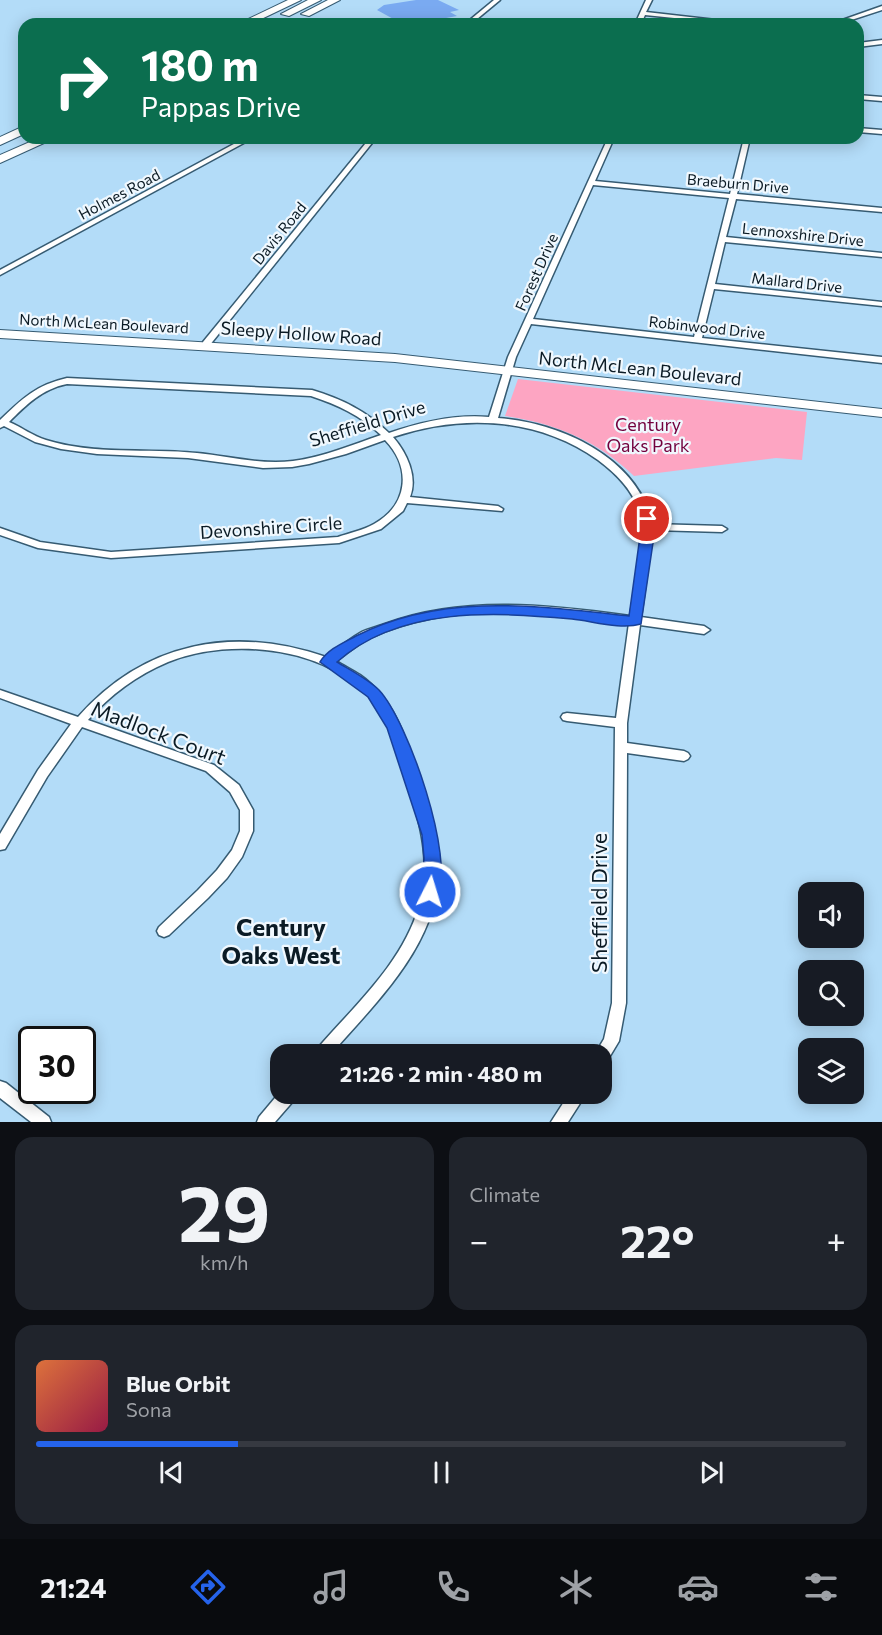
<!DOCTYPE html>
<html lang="en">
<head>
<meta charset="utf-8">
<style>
	:root { --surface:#171b24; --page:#20242c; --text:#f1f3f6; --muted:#9ea1a6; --line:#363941; --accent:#2563eb }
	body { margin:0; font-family:Commissioner,sans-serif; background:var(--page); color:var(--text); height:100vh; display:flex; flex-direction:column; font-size:22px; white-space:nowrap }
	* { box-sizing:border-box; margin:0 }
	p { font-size:20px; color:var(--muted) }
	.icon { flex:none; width:33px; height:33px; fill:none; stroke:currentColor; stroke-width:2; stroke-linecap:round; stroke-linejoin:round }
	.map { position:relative; height:1122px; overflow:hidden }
	.sheet { display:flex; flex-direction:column; gap:15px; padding:15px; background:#0d0f14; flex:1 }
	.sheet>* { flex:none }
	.guide { position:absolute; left:18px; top:18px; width:846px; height:126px; border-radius:18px; box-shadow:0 3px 15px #0003; background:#0b6e4f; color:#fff; overflow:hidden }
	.buttons { position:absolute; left:798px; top:882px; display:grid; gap:12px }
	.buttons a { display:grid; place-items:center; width:66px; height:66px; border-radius:12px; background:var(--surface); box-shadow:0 3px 15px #0003; font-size:30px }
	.speed { position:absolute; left:18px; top:1026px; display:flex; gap:12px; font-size:30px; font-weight:700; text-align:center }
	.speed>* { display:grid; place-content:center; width:78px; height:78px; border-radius:50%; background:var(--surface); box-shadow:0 3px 15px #0003; line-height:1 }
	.speed .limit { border:3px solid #111; border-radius:9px; background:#fff; color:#111 }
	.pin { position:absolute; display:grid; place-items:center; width:51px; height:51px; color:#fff; margin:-26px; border:3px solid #fff; border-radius:50%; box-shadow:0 2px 6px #0007 }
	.me { position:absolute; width:66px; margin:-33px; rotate:5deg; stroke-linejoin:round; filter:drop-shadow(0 0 4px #0008) }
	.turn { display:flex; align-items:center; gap:21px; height:126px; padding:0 24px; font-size:27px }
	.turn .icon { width:78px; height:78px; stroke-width:2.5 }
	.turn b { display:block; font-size:42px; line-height:51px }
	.big { font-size:45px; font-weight:700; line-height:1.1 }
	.sheet .tile { flex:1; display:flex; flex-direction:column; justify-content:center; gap:9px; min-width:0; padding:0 21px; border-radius:18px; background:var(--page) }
	.sheet .dial { align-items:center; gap:0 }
	.dial b { font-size:78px; line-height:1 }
	.song { display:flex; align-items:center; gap:18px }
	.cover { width:72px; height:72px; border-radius:9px; background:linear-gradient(135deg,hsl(20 70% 55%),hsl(340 70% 35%)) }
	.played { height:6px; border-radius:3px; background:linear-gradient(90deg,var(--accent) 25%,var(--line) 25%) }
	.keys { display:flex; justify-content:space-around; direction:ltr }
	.heat { display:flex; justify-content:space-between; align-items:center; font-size:33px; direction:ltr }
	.sheet .tiles { flex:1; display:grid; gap:15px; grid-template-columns:1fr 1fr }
	.tile:last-child { grid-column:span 2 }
	.trip { position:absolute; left:270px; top:1044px; width:342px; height:60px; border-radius:18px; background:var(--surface); box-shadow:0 3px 15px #0003; font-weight:700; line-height:60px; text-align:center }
	.tabs { display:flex; height:96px; justify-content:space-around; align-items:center; background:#090b0e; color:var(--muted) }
	.tabs .icon { width:42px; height:42px }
	.tabs .active { color:var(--accent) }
	.tabs b { font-size:27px; color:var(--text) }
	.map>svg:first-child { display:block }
	.green { fill:#fda5c2 }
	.building { fill:#7aaaf1 }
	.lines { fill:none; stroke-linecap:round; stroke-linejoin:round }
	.street-casing { stroke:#365b72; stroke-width:3 }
	.secondary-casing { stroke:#365b72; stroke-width:2 }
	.highway-casing { stroke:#365b72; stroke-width:2 }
	.street { fill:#fff; fill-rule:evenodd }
	.secondary { fill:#fff; fill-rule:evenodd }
	.highway { fill:#fff; fill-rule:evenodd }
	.route { fill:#2563eb; stroke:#184099; stroke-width:1.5 }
	.labels { text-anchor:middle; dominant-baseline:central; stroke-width:4.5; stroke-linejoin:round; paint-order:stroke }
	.far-street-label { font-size:15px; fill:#0b1b25; stroke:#f0f8fe }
	.street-label { font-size:18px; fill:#0b1b25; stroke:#f0f8fe }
	.park-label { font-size:18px; fill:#72003d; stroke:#f0f8fe }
	.near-street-label { font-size:21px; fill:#0b1b25; stroke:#f0f8fe }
	.near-neighbourhood-label { font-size:24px; font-weight:bold; fill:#0b1b25; stroke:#f0f8fe }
</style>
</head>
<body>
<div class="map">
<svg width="882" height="1122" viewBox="0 0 882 1122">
	<rect width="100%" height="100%" fill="#b3dcf8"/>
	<!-- green -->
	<path class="green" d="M518,379l289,33 -5,48 -26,-2 -142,18c-36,-35 -79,-53 -129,-60z"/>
	<!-- building -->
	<polygon class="building" points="416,0 438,0 459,10 450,12 457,16 419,23 397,21 377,10 384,5"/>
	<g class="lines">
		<!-- street casing -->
		<g class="street-casing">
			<g id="street">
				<polygon points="494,0 500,0 471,24 465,24"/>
				<polygon points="646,0 652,0 646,12 751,24 733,24 645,15 641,24 635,24"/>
				<polygon points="882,6 882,10 839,24 831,24"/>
				<polygon points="882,40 882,44 858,47 858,43"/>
				<polygon points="858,95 882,97 882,101 858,99"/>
				<polygon points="858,128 882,130 882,134 858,132"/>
				<polygon points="245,138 253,138 0,275 0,270"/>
				<polygon points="370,138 376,138 209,346 203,346 203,342"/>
				<path d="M608,138h6l-19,43 135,13 14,-56h6l-13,56 145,14v4l-146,-13 -10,38 156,16v4l-157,-15 -10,42 167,18v4l-168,-17 -12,49 180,19v6l-351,-39 -15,33 -18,61c62,4 141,40 154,106l70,2 5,3 -5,3 -69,-2 -12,87 63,9 6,4 -6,4 -64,-9 -13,98v20l57,8 4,2 2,3 -2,3 -4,2 -57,-8 -1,250 -7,38 -12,20 -5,2v-9h-7l9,-15 8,-36 3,-276 -48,-6 -4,-1 -2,-3 2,-3 4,-1 49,5 13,-95c-84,-12 -179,-22 -259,15 -12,5 -23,16 -34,23 8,5 16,9 24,14 34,24 46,63 58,101 9,27 19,55 20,84 6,79 -60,140 -107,194h-16l2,-5c37,-43 86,-86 102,-143 12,-39 3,-77 -9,-116 -9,-28 -15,-60 -33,-84 -44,-59 -144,-70 -209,-44 -31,13 -58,33 -80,58l126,45 25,20 14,25v21l-11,26 -15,21 -19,20 -39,37 -5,2 -5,-2 -2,-4 2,-4 39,-37 19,-20 15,-20 8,-19v-21l-10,-18 -24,-21 -124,-44 -35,50 -42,72 -5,1v-16l38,-64 33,-46 -71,-26v-8l78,27c66,-75 155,-92 248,-60 11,-8 22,-17 34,-24 7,-4 17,-6 25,-9 77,-29 166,-19 245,-8 4,-24 16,-79 11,-99 -6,-25 -24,-43 -43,-57 -61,-43 -136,-46 -205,-23 14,16 25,40 17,60l88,9 5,3 -1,2 -95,-8 -4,8 -22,18 -42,14 -228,15 -73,-10 -38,-13v-7l40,14 71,10 227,-15c11,-4 26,-7 36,-13 34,-19 38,-56 11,-84l-39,14 -37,10 -17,3 -29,1 -75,-10 -91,-4 -36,-5 -26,-7 -31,-16 -4,2v-8c22,-21 36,-35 67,-42l245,12c30,9 54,21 77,43 32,-11 66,-19 100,-16l19,-60zM593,185l136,13 -35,139 -161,-18zM67,384l244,12c27,9 49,19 70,39 -29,10 -58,22 -88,26 -33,4 -64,-5 -96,-8 -50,-5 -103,2 -151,-13 -13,-4 -25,-13 -37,-18 17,-17 33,-33 58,-38z"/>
				<polygon points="0,1081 6,1083 49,1117 51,1122 31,1122 0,1098"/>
				<polygon points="280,1092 297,1094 295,1099 275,1122 257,1122 259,1117"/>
				<polygon points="569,1094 586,1094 568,1122 551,1122"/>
			</g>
		</g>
		<!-- secondary casing -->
		<g class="secondary-casing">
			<polygon id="secondary" points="0,330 395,354 882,409 882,417 395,362 0,338"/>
		</g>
		<!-- highway casing -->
		<g class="highway-casing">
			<g id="highway">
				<polygon points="288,0 301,0 251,24 238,24"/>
				<polygon points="308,0 321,0 289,16 281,14"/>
				<polygon points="328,0 340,0 309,16 301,14"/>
				<polygon points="24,126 24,134 0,145 0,137"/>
				<polygon points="39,138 55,138 0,163 0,155"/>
			</g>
		</g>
		<!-- street -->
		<use href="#street" class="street"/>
		<!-- secondary -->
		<use href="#secondary" class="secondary"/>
		<!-- highway -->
		<use href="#highway" class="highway"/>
	</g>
	<!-- route -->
	<path class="route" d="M647,515l6,4 1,17 -13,88c-20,6 -49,-3 -69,-5 -78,-7 -172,-13 -235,43 13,8 31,17 42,28 29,31 77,169 58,207l-7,3 -6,-3 -2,-5 2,-34 -2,-23 -35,-107 -19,-31 -48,-35c8,-13 23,-19 36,-26 87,-44 180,-30 273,-20l11,-80v-17z"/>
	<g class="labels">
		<!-- far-street labels -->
		<g class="far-street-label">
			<text transform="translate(738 183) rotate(5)">Braeburn Drive</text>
			<text transform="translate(119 194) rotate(-28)">Holmes Road</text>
			<text transform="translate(279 233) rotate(-51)">Davis Road</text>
			<text transform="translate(803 234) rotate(6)">Lennoxshire Drive</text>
			<text transform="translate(536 272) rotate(-66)">Forest Drive</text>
			<text transform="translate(797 282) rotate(6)">Mallard Drive</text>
			<text transform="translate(104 323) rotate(3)">North McLean Boulevard</text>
			<text transform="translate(707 327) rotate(6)">Robinwood Drive</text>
		</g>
		<!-- street labels -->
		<g class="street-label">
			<text transform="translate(301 333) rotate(4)">Sleepy Hollow Road</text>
			<text transform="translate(640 368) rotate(6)">North McLean Boulevard</text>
			<text transform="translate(367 423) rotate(-17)">Sheffield Drive</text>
			<text transform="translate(271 527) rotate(-4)">Devonshire Circle</text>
		</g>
		<!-- park labels -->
		<g class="park-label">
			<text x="648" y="424">Century<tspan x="648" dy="21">Oaks Park</tspan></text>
		</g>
		<!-- near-street labels -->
		<g class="near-street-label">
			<text transform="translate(159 732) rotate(21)">Madlock Court</text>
			<text transform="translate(598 903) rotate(-90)">Sheffield Drive</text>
		</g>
		<!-- near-neighbourhood labels -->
		<g class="near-neighbourhood-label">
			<text x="281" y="926">Century<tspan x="281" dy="28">Oaks West</tspan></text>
		</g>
	</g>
</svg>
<div class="buttons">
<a><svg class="icon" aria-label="sound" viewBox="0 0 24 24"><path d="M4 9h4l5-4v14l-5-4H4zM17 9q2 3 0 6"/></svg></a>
<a><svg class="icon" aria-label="search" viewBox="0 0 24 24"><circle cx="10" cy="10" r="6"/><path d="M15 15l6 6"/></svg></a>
<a><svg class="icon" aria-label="layers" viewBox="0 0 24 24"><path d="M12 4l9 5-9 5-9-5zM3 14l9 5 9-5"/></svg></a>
</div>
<div class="speed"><div class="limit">30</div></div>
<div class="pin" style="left:647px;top:519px;background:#d93025"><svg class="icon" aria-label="arrive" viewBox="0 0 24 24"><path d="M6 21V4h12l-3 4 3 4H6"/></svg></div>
<svg class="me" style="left:430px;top:892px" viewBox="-20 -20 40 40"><circle r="17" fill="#2563eb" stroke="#fff" stroke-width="3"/><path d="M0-11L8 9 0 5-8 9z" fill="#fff"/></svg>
<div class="trip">21:26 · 2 min · 480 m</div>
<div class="guide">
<div class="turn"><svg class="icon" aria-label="right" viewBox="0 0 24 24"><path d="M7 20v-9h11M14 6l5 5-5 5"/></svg><div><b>180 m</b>Pappas Drive</div></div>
</div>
</div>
<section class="sheet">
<div class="tiles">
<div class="tile dial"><b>29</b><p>km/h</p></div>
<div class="tile"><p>Climate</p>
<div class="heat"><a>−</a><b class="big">22°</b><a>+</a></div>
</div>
<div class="tile">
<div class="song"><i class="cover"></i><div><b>Blue Orbit</b><p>Sona</p></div></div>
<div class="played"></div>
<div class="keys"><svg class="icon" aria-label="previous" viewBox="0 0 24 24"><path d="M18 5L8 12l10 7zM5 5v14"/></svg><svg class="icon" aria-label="pause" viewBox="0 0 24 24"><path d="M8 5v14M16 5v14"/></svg><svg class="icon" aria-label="next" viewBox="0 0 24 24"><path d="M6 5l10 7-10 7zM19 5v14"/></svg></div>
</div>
</div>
</section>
<nav class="tabs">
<b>21:24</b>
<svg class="icon active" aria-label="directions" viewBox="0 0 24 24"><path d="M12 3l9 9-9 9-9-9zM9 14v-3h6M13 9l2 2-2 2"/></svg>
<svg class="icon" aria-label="music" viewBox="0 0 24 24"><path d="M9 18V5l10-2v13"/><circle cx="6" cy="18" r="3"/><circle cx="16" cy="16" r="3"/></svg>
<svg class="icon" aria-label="phone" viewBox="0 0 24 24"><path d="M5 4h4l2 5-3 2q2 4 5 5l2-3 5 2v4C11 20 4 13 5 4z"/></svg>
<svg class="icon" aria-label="climate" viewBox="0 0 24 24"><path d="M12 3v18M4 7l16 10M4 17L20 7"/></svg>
<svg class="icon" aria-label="car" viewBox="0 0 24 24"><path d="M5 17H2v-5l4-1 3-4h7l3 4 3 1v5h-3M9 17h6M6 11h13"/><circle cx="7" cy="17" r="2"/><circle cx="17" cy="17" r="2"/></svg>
<svg class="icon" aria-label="filters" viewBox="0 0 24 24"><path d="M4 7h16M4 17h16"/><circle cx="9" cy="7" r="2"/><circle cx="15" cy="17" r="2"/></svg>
</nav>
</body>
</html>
